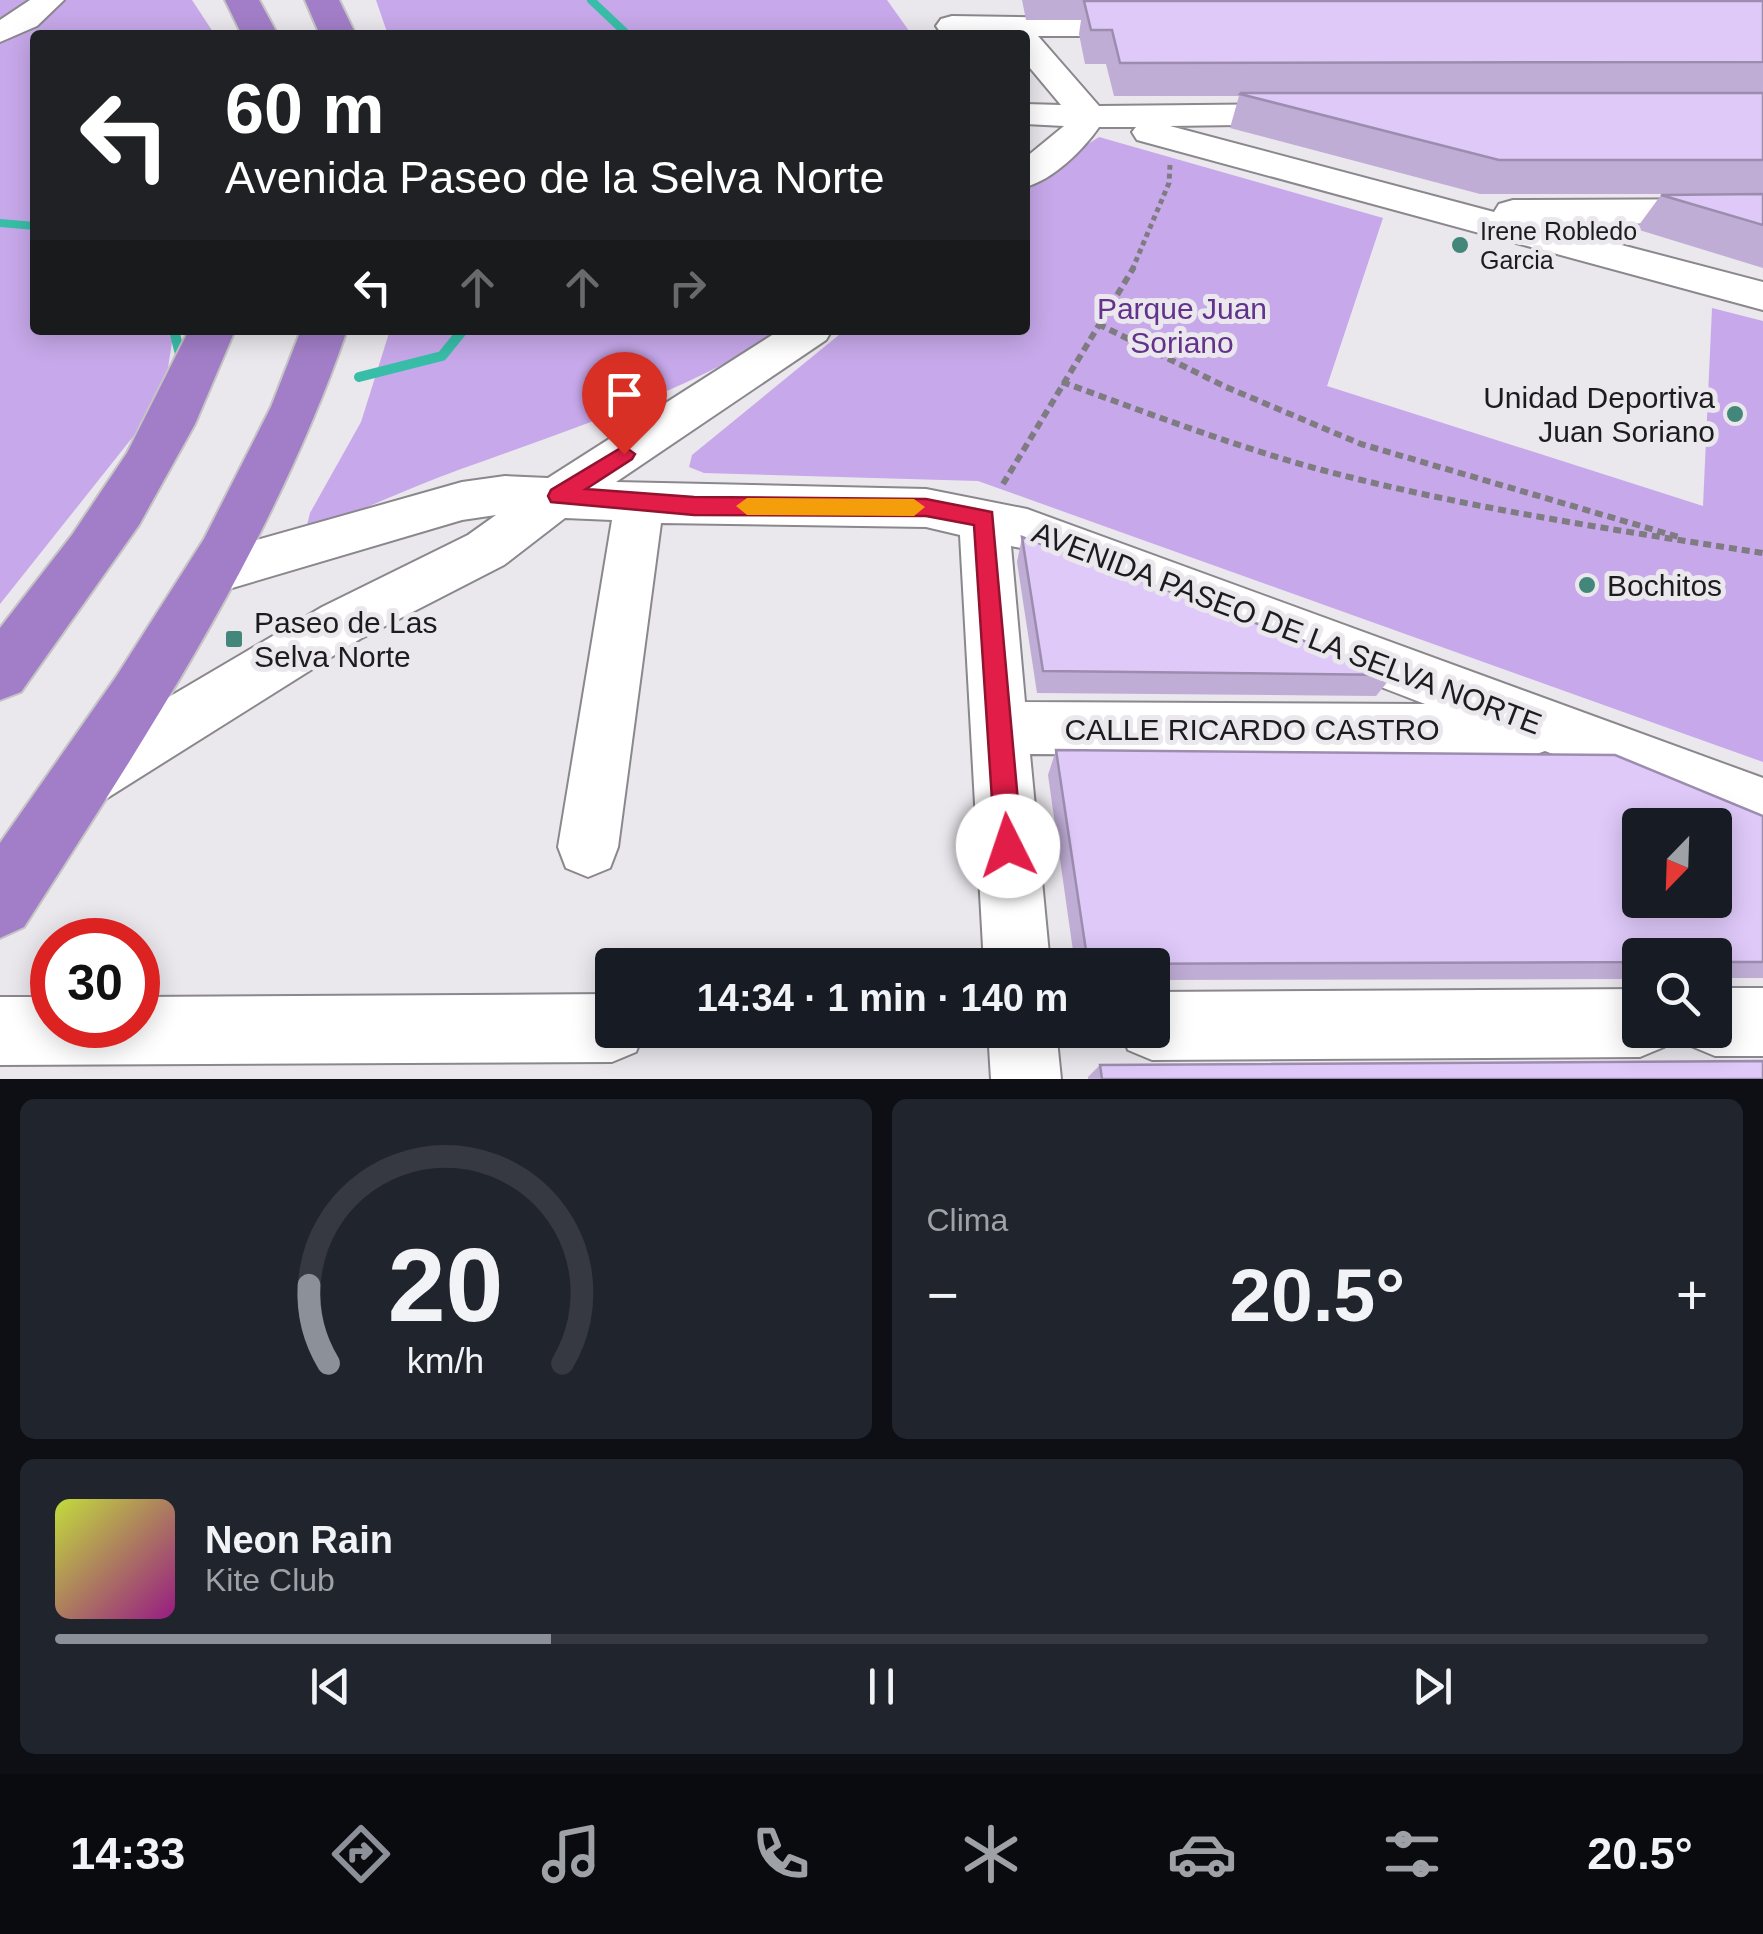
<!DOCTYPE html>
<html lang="es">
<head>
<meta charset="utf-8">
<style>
	:root { --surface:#171b24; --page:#20242c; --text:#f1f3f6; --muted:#9ea1a6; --line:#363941; --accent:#8c9099 }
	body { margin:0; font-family:Helvetica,sans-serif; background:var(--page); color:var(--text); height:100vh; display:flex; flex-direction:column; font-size:38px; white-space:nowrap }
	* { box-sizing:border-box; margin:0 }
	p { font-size:32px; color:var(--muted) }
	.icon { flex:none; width:55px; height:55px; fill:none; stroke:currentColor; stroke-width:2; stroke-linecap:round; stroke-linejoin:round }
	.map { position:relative; height:1079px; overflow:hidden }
	.sheet { display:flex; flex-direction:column; gap:20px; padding:20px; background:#0d0f14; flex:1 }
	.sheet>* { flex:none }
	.top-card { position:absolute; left:30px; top:30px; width:1000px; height:305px; border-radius:10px; box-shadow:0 5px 25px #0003; background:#202124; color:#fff; overflow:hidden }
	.needle { width:65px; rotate:203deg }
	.tools { position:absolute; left:1622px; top:808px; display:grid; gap:20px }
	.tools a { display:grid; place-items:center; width:110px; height:110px; border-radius:10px; background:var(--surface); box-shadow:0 5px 25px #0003; font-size:50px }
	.speed { position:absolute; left:30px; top:918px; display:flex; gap:20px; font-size:50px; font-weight:700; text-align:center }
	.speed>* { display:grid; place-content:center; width:130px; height:130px; border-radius:50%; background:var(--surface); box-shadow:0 5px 25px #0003; line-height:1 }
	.speed .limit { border:15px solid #d22; background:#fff; color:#111 }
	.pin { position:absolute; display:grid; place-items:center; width:85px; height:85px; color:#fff; margin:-102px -42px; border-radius:50% 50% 50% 0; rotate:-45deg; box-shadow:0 0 10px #0007 }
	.pin .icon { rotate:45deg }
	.me { position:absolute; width:110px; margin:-55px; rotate:356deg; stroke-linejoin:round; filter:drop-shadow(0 0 8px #0008) }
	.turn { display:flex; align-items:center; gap:35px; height:210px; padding:0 30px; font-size:45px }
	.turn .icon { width:130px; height:130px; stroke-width:2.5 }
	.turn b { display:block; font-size:70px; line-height:85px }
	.lanes { display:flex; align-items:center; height:95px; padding:0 30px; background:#0003; justify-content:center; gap:50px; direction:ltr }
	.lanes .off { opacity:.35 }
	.big { font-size:75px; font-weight:700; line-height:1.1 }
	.sheet .widget { flex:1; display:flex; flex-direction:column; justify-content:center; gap:15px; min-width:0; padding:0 35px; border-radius:15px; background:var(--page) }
	.sheet .dial { align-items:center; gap:0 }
	.dial svg { height:260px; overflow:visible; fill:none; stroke:var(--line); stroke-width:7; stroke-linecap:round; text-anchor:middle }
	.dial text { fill:var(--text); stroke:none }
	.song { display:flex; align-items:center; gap:30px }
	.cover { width:120px; height:120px; border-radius:15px; background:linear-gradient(135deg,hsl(70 70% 55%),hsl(310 70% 35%)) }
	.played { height:10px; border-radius:5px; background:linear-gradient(90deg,var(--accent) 30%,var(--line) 30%) }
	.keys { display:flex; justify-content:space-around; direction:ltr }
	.heat { display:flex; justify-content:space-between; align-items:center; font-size:55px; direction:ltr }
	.sheet .tiles { flex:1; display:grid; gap:20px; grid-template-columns:1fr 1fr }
	.widget:last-child { grid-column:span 2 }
	.trip { position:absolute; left:595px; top:948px; width:575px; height:100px; border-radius:10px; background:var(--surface); box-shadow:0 5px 25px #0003; font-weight:700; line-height:100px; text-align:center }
	.tab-bar { display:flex; height:160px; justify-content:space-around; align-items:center; background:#090b0e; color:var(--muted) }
	.tab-bar .icon { width:70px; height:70px }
	.tab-bar .on { color:var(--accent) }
	.tab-bar b { font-size:45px; color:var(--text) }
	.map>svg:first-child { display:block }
	.green { fill:#c7a8ea }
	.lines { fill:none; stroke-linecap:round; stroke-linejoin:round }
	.stream-far1 { stroke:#38bea8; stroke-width:8 }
	.stream { stroke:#38bea8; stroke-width:10 }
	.minor-casing { stroke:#8a878d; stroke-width:4 }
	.highway-casing { stroke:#c4c4c4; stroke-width:4 }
	.path-far1 { stroke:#7e7c80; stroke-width:5; stroke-dasharray:5 4; stroke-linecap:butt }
	.path { stroke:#7e7c80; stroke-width:6; stroke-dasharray:8 5; stroke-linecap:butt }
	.minor { fill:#fff; fill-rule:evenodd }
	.highway { fill:#a27ec8; fill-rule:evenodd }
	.wall { fill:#c0add6 }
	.building { fill:#dfc9f9; stroke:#9c8dae; stroke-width:2.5; fill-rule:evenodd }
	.route { fill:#e11d48; stroke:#92132f; stroke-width:2.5 }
	.slow { fill:#f59e0b }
	.poi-dot { fill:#43877a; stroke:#eae7ed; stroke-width:4 }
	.labels { text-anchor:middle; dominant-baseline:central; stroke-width:10; stroke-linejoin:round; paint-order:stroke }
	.far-poi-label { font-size:25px; fill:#1c1b1d; stroke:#eae7ed; text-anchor:start }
	.park-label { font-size:30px; fill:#62328d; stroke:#eae7ed }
	.poi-label { font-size:30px; fill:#1c1b1d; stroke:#eae7ed; text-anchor:start }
	.street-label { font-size:30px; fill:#1c1b1d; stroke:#eae7ed }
</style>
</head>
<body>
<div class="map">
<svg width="1763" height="1079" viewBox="0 0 1763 1079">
	<rect width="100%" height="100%" fill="#eae7ed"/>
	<!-- green -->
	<g class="green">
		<polygon points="0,0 192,0 215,35 35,35 35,330 174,330 163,399 0,604"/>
		<polygon points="376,0 887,0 912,35 388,35"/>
		<polygon points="1099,137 1383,218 1327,386 1703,506 1712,308 1763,321 1763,762 978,481 704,473 689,467 692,455 845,330 1025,330 1025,184"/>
		<path d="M390,330h394c-106,65 -207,97 -323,139 -52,19 -104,43 -156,64l5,-20 51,-91z"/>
	</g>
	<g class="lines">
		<!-- stream-far1 -->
		<g class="stream-far1">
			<polyline points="591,0 628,35"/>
			<polyline points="0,223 35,226"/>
		</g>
		<!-- stream -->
		<g class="stream">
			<polyline points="174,330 181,358"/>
			<polyline points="359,377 442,356 463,330"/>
		</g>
		<!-- minor casing -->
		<g class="minor-casing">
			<g id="minor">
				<polygon points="30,0 64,0 37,26 0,42 0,20"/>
				<path d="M952,16l206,3 5,7 -5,7 -11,3h-109l61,70 204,-2 12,3 5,7 -5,7 -12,3 -133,2 324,86 5,-8 14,-4 250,-1v24l-222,1 222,58v28l-626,-170 -5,-8 4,-5h-37c-16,23 -46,53 -74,60v-29l39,-32 -39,-2v-20l36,1 -36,-43v-27l-84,-2 -5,-7 5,-7z"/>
				<path d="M780,330h52l-6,10 -210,142 310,7 101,20 736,269v58l-218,-85 -17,6 -498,-3 20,211h-66l-24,-430 -34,-8 -265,-4 -43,324 -8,21 -22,9 -22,-9 -8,-21 54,-327 -47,-2 -61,47 -144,74 -256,161 -21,8 -21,-8 -8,-20 8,-20 260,-153 146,-72 28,-20 -34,5 -247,73 -18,-6 -8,-15 8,-15 265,-75 43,-6 43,2zM1011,546l10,2 404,156 -400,-2z"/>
				<polygon points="1715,988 1763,988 1763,1056 1715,1056 1691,1046 1685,1030 1715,1030"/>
				<polygon points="1640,989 1640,1030 1671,1030 1664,1047 1640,1057 1152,1060 1128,1050 1120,1030 1152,1030 1152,992"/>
				<polygon points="612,994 612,1030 645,1030 636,1052 612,1062 0,1065 0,997 52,997 52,1025 138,1025 138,997"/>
				<polygon points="988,1030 1056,1030 1061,1079 991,1079"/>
			</g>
		</g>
		<!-- highway casing -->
		<g class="highway-casing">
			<g id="highway">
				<polygon points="225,0 259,0 278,35 242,35"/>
				<polygon points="305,0 339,0 356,35 320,35"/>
				<polygon points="189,330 235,330 195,424 139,525 21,692 0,700 0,628 72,535 127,453"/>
				<path d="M301,330h46c-75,217 -200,405 -323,597l-24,11v-95l116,-166 88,-138 67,-132z"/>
			</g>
		</g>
		<!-- path-far1 -->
		<polyline class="path-far1" points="1132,270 1169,183 1170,165"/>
		<!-- path -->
		<g class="path">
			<polyline points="1098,324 1226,387 1361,444 1682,538"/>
			<path d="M1062,382c86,31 171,64 260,88 144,38 293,60 441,83"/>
			<polyline points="1003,484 1134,267"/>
		</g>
		<!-- minor -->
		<use href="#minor" class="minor"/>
		<!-- highway -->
		<use href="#highway" class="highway"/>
	</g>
	<!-- wall -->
	<g class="wall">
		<polygon points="1022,0 1763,0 1763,194 1480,194 1230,128 1239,96 1114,96 1106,64 1085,64 1079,34 1081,20 1026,20"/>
		<polygon points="1763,194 1763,268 1636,229 1661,195"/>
		<polygon points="1022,537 1394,674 1376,696 1037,693 1017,562"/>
		<polygon points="1056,750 1763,816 1763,978 1715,978 1715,955 1640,955 1640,979 1152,980 1152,965 1075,965 1048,775"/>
		<polygon points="1100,1065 1763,1079 1088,1079 1088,1077"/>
	</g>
	<!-- building -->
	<g class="building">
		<polygon points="1084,1 1763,1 1763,62 1120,63 1112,30 1091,30"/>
		<polygon points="1241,93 1763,93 1763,160 1499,160 1240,94"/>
		<polygon points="1763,194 1763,225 1661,195"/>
		<polygon points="1022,537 1394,674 1394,675 1043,671"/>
		<path d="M1056,750l559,5 148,61v146h-48v-7h-75v7l-552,2zM1640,825h75v75h-75z"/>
		<polygon points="1763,1061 1763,1079 1102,1079 1100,1065"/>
	</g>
	<!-- route -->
	<polygon class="route" points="624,446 635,454 632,459 586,489 694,497 926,499 992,512 1022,846 1018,856 1008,860 999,856 995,846 974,525 926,516 694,515 551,502 548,496 551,490"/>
	<!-- slow -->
	<polygon class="slow" points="747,498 914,499 925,507 914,516 747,515 736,506"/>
	<!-- markers -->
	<g class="poi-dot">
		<circle cx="1460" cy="245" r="10"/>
		<circle cx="1735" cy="414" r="10"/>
		<circle cx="1587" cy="585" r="10"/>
		<rect x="224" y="629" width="20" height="20" rx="5"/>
	</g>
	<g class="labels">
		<!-- far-poi labels -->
		<g class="far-poi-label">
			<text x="1480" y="231">Irene Robledo<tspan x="1480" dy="29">Garcia</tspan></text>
		</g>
		<!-- park labels -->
		<g class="park-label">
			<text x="1182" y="308">Parque Juan<tspan x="1182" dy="34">Soriano</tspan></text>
		</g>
		<!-- poi labels -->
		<g class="poi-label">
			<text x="1715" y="397" text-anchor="end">Unidad Deportiva<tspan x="1715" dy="34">Juan Soriano</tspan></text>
			<text x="1607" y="585">Bochitos</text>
			<text x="254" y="622">Paseo de Las<tspan x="254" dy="34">Selva Norte</tspan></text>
		</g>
		<!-- street labels -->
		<g class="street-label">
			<text transform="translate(1287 628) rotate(21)">AVENIDA PASEO DE LA SELVA NORTE</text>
			<text x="1252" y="729">CALLE RICARDO CASTRO</text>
		</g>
	</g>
</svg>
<div class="tools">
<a><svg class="needle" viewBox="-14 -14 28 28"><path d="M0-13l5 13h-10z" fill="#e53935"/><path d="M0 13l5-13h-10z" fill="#9ea1a6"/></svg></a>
<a><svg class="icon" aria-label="search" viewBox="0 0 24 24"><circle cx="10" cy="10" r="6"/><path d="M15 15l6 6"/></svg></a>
</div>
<div class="speed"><div class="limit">30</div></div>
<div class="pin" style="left:624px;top:454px;background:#d93025"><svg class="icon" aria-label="arrive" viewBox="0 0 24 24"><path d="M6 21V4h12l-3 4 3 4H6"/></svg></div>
<svg class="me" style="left:1008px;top:846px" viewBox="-20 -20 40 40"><circle r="19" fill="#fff"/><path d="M0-13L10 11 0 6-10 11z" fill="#e11d48"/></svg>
<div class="trip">14:34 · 1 min · 140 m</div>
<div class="top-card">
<div class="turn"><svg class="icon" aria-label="left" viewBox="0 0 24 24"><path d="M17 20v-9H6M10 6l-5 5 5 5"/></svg><div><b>60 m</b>Avenida Paseo de la Selva Norte</div></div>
<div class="lanes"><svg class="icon" aria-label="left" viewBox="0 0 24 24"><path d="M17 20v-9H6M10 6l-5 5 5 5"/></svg><svg class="icon off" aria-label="ahead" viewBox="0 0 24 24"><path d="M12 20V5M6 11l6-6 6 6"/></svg><svg class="icon off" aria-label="ahead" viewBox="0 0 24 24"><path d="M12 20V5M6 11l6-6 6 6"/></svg><svg class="icon off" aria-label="right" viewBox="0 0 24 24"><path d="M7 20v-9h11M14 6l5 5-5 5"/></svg></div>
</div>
</div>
<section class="sheet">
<div class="tiles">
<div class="widget dial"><svg viewBox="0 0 100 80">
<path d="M14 69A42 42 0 1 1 86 69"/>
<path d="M14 69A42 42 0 0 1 8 45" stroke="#8c9099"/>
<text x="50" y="56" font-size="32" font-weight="700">20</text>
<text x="50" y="72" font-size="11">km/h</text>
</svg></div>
<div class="widget"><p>Clima</p>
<div class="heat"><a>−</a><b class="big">20.5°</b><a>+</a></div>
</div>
<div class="widget">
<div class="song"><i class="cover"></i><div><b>Neon Rain</b><p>Kite Club</p></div></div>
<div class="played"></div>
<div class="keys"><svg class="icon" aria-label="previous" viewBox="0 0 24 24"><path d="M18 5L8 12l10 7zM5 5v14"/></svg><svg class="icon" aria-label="pause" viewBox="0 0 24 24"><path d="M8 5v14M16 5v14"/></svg><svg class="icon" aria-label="next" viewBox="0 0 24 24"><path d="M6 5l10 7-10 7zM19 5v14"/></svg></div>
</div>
</div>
</section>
<nav class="tab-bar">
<b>14:33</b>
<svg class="icon on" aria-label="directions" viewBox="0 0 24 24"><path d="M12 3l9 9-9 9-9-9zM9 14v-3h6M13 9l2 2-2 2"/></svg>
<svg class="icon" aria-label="music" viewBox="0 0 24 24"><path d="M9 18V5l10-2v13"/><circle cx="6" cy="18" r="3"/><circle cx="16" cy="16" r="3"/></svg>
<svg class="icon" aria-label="phone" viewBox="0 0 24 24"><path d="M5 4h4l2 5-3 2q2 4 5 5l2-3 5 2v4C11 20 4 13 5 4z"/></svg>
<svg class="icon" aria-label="climate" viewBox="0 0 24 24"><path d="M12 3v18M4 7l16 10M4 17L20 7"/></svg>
<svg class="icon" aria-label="car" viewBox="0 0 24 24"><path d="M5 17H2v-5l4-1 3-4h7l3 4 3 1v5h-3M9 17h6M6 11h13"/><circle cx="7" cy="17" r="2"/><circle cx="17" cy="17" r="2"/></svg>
<svg class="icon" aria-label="filters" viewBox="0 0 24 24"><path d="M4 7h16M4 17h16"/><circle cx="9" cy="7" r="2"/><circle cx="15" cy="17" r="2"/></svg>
<b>20.5°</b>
</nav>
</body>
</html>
